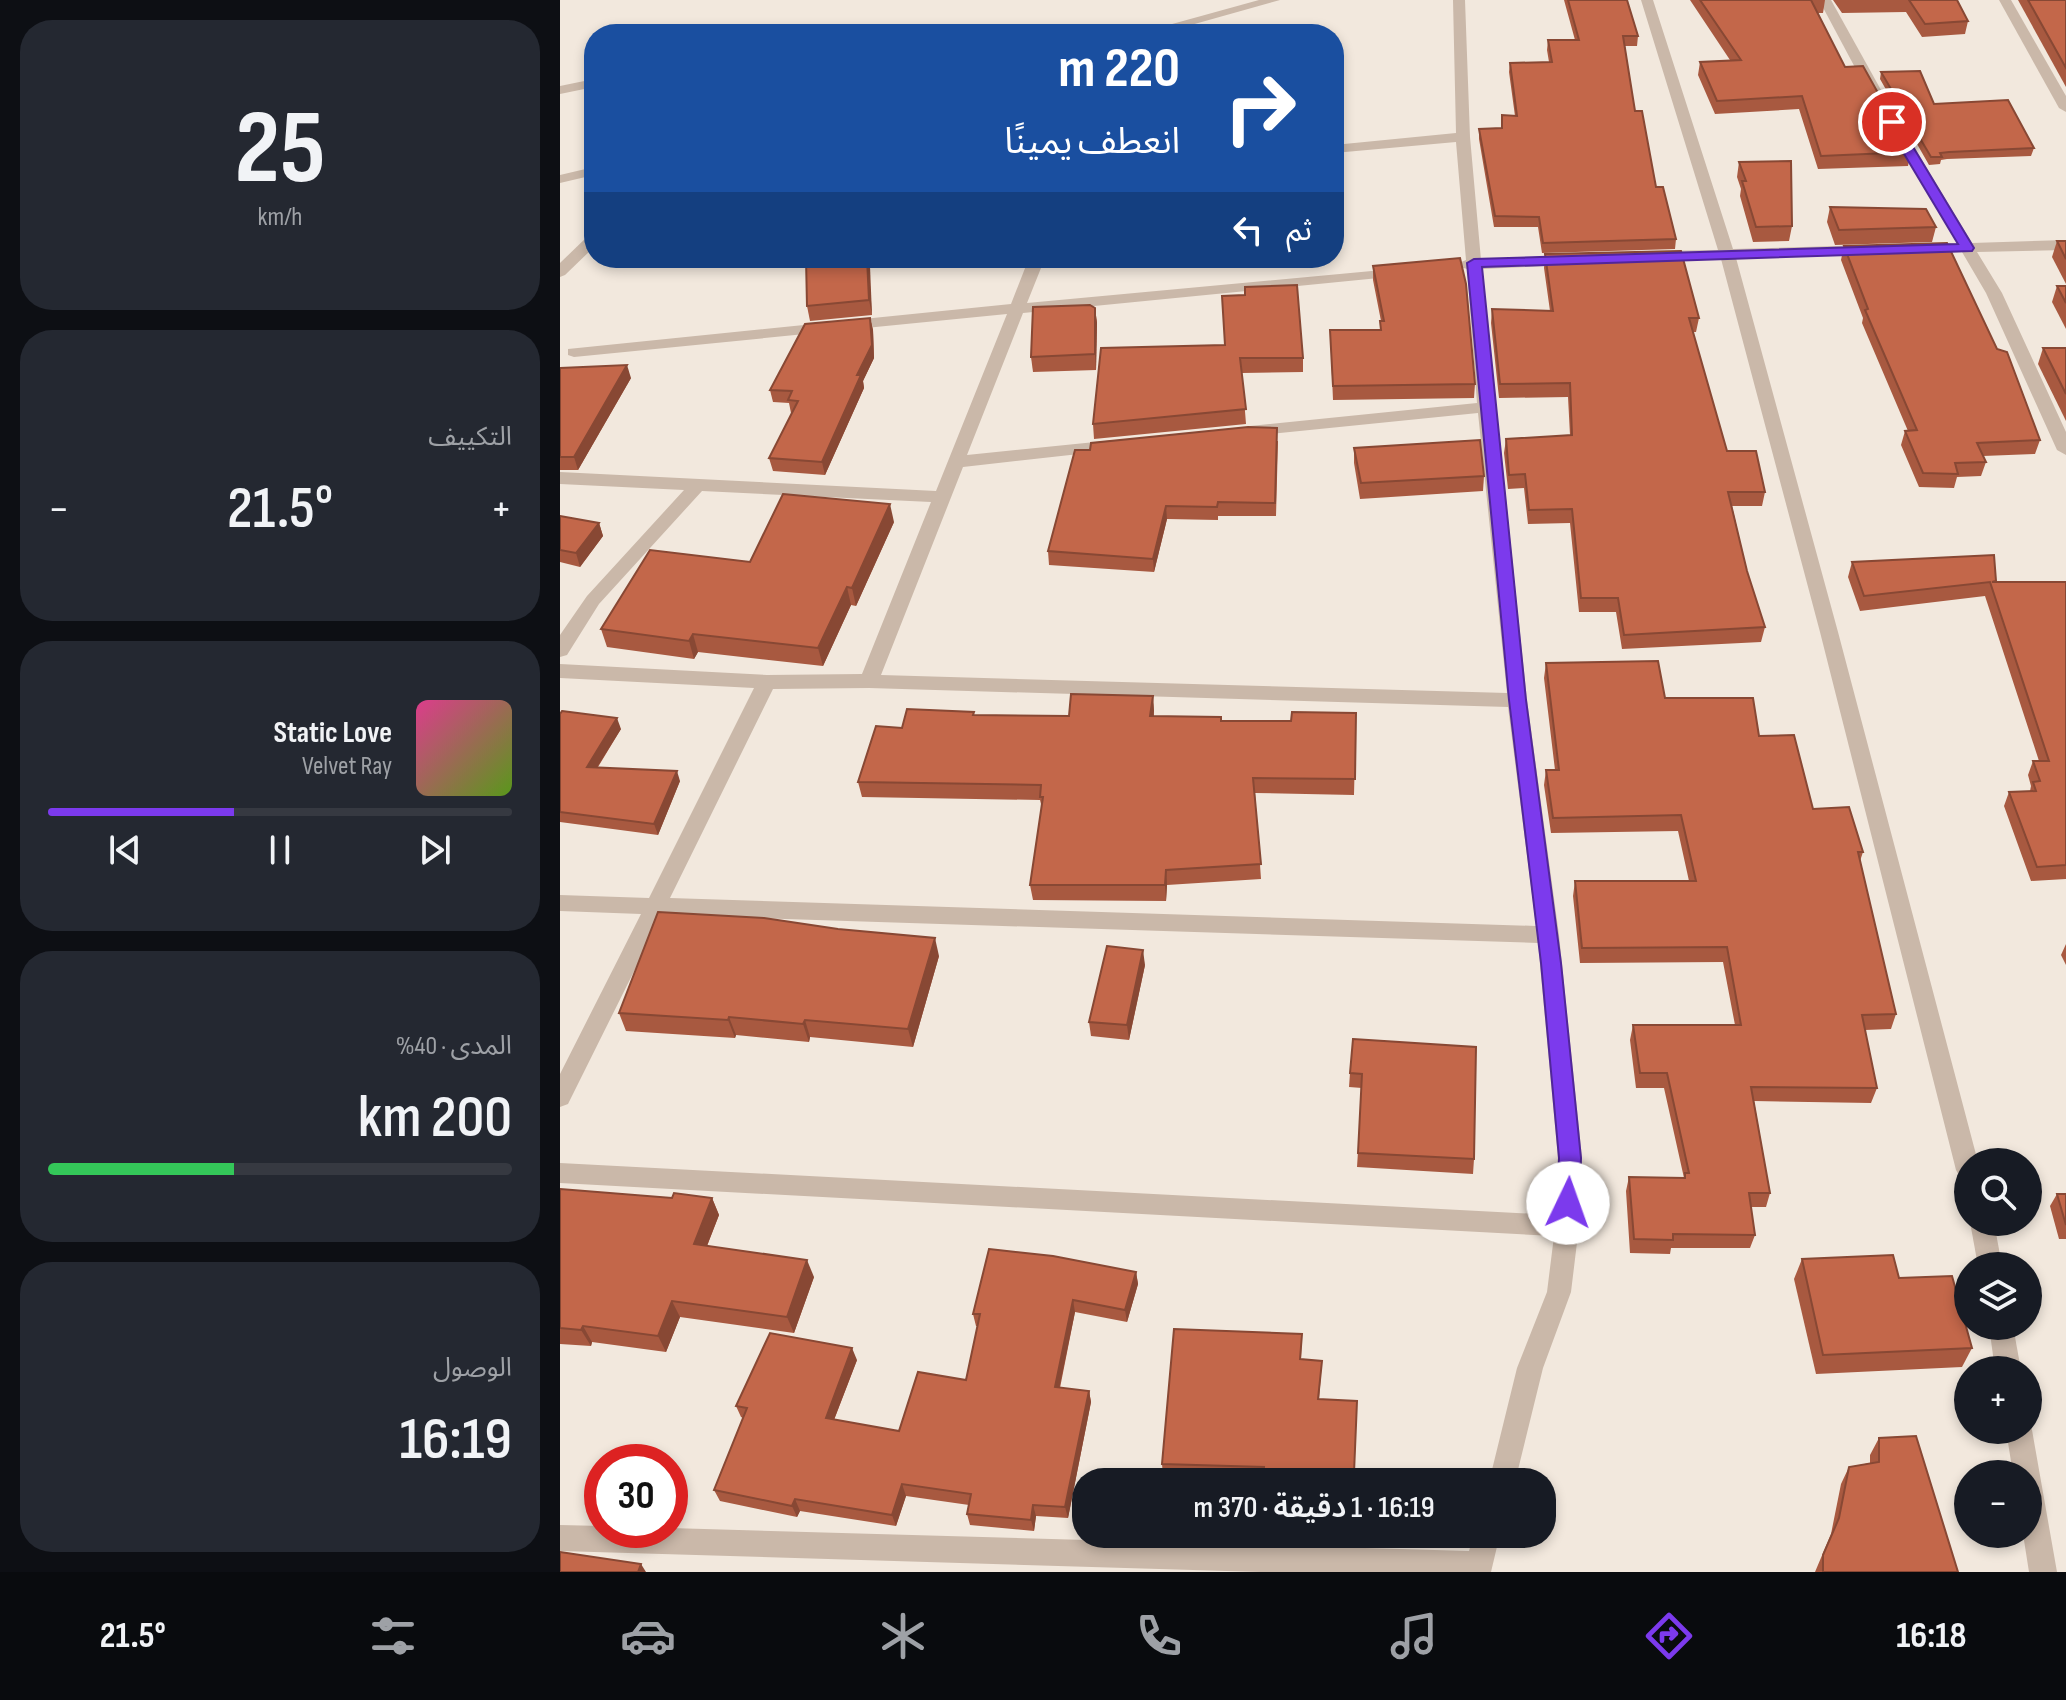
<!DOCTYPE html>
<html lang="ar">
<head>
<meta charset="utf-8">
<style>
	:root { --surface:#171b24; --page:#242831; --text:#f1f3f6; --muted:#9ea1a6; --line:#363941; --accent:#7c3aed }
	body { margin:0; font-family:"Sofia Sans Condensed","Noto Sans Arabic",sans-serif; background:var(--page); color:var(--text); direction:rtl; height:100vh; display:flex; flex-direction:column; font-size:30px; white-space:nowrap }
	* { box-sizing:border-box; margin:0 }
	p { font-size:26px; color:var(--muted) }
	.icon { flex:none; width:44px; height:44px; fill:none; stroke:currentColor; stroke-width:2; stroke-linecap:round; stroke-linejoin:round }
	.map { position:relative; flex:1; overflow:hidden; direction:ltr }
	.side { display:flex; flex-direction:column; gap:20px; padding:20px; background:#0d0f14; width:560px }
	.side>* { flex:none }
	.top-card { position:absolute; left:24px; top:24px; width:760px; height:244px; border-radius:32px; box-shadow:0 4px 12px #0003; direction:rtl; background:#1a4fa0; color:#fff; overflow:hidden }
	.fabs { position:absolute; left:1394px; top:1148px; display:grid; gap:16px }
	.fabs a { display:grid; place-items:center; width:88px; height:88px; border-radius:50%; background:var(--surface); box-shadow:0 4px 12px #0003; font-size:40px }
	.speed { position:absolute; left:24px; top:1444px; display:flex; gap:16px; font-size:40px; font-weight:700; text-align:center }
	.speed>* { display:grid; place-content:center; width:104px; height:104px; border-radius:50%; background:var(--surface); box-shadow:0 4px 12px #0003; line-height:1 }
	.speed .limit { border:12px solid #d22; background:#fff; color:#111 }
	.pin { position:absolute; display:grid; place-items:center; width:68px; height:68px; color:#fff; margin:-34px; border:4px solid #fff; border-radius:50%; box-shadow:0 2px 8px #0007 }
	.me { position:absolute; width:88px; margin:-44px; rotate:3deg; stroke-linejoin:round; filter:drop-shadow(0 0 6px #0008) }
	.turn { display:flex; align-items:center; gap:28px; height:168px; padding:0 32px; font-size:36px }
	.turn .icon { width:104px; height:104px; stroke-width:2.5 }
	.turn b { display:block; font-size:56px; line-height:68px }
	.then { display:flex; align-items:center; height:76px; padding:0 32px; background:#0003; gap:16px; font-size:30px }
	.big { font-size:60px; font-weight:600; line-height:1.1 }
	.side .card { flex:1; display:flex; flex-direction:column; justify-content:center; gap:12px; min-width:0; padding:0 28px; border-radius:32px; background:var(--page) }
	.side .dial { align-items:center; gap:0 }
	.dial b { font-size:104px; line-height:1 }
	.song { display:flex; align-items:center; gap:24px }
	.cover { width:96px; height:96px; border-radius:12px; background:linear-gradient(135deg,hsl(330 70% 55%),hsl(90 70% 35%)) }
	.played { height:8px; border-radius:4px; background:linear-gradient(90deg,var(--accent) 40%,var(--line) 40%) }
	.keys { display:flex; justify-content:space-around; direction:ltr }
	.heat { display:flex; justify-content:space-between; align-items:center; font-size:44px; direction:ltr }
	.charge { height:12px; border-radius:6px; background:linear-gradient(90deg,#34c759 40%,var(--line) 0) }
	.trip { position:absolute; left:512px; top:1468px; width:484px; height:80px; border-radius:32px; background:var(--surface); box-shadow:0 4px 12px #0003; font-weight:600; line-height:80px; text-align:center; direction:rtl }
	.dock { display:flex; height:128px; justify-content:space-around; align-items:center; background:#090b0e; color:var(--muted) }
	.dock .icon { width:56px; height:56px }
	.dock .on { color:var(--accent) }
	.dock b { font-size:36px; color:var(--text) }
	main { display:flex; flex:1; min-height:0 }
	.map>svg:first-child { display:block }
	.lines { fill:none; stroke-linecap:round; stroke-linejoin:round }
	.minor { fill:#cab8a9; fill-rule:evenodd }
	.wall { fill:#a85940 }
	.shaded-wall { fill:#884834 }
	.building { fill:#c3674a; stroke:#884834; stroke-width:2 }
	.route { fill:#7c3aed; stroke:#51269a; stroke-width:2 }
</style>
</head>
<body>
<main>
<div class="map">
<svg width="1506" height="1572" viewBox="0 0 1506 1572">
	<rect width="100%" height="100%" fill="#f2e8dd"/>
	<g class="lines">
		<!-- minor -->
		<g class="minor">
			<polygon points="699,0 720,0 599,34 576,34"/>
			<path d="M893,0h12l5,137 11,123 89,-5 8,5 -8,5 -88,4 45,431 32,235 23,223 -3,68 -8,66 -28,76 -28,114h-26l28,-114 30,-76 7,-56 -994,-53v-20l996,52 2,-57 -20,-215 -876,-28 -94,189 -8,3v-33l81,-160 -81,-3v-16l89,3 105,-210 -194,-10v-14l207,11 95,-1 69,-172 -229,-11 -103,113 -32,51 -7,2v-22l27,-39 97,-106 -124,-6v-12l376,19 71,-177 -433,43 -6,-2v-6l443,-45 18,-46h16l-18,45 377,-35 3,3 -8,5 -376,37 -56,142 148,-15 8,5 -8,5 -152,17 -82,208 626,18 -29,-280 -228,23 -8,-5 8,-5 227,-23 -10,-134 -13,-4 12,-5 -10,-118 -122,11v-8l122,-12zM309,688l639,19 28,219 -866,-28 103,-209z"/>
			<polygon points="1081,0 1093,0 1173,249 1310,245 1318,250 1310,255 1176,258 1278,632 1418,1162 1408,1162 1408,1180 1400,1177 1396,1170 1260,632 1161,259 1094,261 1086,256 1094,251 1158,250"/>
			<polygon points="1259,0 1271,0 1321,90 1319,93 1307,90"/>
			<polygon points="1439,0 1451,0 1506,96 1506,112 1499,108"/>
			<polygon points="34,79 34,87 0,94 0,86"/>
			<polygon points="1338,128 1345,132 1412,243 1506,240 1506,250 1417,252 1442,293 1506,432 1506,455 1497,450 1426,293 1402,252 1362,254 1354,249 1362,244 1397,243 1331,132"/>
			<polygon points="34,167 34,175 0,183 0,175"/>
			<polygon points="34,233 34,247 5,275 0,277 0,263 29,235"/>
			<polygon points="1410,1222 1434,1222 1442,1266 1418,1266"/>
			<polygon points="1429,1326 1453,1326 1461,1370 1435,1370"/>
			<polygon points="1468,1421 1472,1430 1497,1572 1469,1572 1463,1534 1468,1534 1468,1474 1453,1474 1446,1430 1468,1430"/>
			<polygon points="0,1525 42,1526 42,1530 110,1528 909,1551 914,1534 940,1534 931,1572 700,1572 0,1551"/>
		</g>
	</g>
	<!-- wall -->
	<g class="wall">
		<polygon points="1004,0 1067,0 1078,36 1077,46 1065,46 1075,111 1096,187 1116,239 1115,249 982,253 978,227 934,227 919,139 919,129 941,128 942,115 955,116 949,72 950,63 989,62 987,50 988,40 1015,40"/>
		<polygon points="1130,0 1265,0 1263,13 1257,13 1285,67 1351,152 1348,166 1258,169 1239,109 1155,114 1138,75 1140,62 1170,60"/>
		<polygon points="1273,0 1397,0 1408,21 1405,34 1362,37 1346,12 1282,13"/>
		<polygon points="1458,0 1506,0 1506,87"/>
		<polygon points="1321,72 1374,104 1474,148 1471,156 1387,159 1381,160 1380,164 1369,165 1320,79"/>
		<polygon points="1179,162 1232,226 1229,241 1193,242 1180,196 1181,189 1177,177"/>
		<polygon points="1270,207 1376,227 1372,242 1275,245 1267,222"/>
		<polygon points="1497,241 1506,241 1506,284 1492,257"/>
		<polygon points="1284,246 1480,440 1475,454 1423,456 1426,462 1421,476 1397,477 1394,488 1359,487 1341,445 1345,431 1348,431 1302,323 1303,318 1281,260"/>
		<polygon points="985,254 1139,318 1136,332 1133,332 1167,451 1205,492 1202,506 1172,506 1187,571 1205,627 1201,642 1062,649 1056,612 1019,612 1010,523 968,524 964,488 948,489 944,453 946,439 1010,435 1008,397 939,398 931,323 932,309 990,311 984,268"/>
		<polygon points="246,258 308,258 312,315 250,321 247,306"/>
		<polygon points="813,266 915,384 914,398 773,400 770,330 820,330 821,321 813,280"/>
		<polygon points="1497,286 1506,286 1506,329 1492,302"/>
		<polygon points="535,308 537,323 536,370 473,372 471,357"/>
		<polygon points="310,318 313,330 314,358 303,381 304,388 265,475 213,471 209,458 232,413 231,413 229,403 213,402 210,390"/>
		<polygon points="541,348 743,358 743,372 682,373 686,424 534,439 533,424"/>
		<polygon points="1483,348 1506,348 1506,421 1478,364"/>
		<polygon points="0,368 71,378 18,470 0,470"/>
		<polygon points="718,441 716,516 658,516 658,520 607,519 594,572 489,565 488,551 530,450"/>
		<polygon points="794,448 924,476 923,491 800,499 794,463"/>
		<polygon points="0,516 39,523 43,536 20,567 0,562"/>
		<polygon points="334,522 296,606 291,605 263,666 138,652 134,659 47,647 41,629 190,562"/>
		<polygon points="1292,562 1436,582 1506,582 1506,880 1506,879 1471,881 1444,806 1449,792 1470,791 1471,786 1468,775 1473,761 1479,761 1425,596 1300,611 1288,577"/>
		<polygon points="986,663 1105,698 1199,736 1253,809 1303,852 1300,861 1336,1014 1331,1029 1305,1030 1317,1088 1311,1103 1194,1101 1210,1193 1206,1207 1191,1207 1195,1235 1190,1248 1111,1248 1110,1254 1070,1253 1066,1191 1069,1177 1124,1178 1104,1088 1076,1088 1070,1040 1073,1025 1175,1025 1163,962 1020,963 1013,896 1015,881 1129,881 1118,831 991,833 984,785 986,770 995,770 984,678"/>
		<polygon points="593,696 594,716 661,721 731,721 796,713 794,795 695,793 701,879 607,885 606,901 473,900 470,885 482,808 480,800 302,797 298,782 342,728 415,715 509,716"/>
		<polygon points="0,714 61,729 38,767 120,781 98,835 0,822"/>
		<polygon points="1506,944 1506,965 1501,955"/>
		<polygon points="379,956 353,1047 250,1037 249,1042 176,1035 175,1038 66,1031 59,1013"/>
		<polygon points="585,965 569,1040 531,1036 529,1022"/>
		<polygon points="916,1047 914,1159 913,1174 797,1167 802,1088 789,1087 790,1073"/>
		<polygon points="0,1189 112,1198 152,1198 159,1215 147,1246 254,1277 234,1333 120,1317 106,1352 32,1342 31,1346 0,1344"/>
		<polygon points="1497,1194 1506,1194 1506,1239 1499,1239 1490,1206"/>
		<polygon points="1242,1259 1339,1278 1412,1348 1402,1367 1256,1374 1234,1279"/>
		<polygon points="576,1272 578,1284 567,1322 515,1312 500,1388 529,1391 531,1402 508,1518 476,1516 474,1531 410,1525 407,1514 409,1505 346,1496 336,1526 240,1511 237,1517 160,1501 154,1490 183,1418 181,1417 176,1406 297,1360 274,1420 339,1431 406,1380 418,1326 416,1326 413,1314"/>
		<polygon points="742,1334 741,1360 762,1361 759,1400 797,1401 794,1482 703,1482 703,1478 603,1475 602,1464"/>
		<polygon points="1319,1438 1398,1572 1255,1572 1271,1534 1281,1484 1289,1467 1310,1463 1310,1455"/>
	</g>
	<!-- shaded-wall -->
	<g class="shaded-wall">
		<polygon points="307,258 308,258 310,266 312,315 309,300"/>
		<polygon points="535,308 537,323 536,370 535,354"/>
		<polygon points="310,318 313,330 314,358 303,381 304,388 265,475 262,462 297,375"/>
		<polygon points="67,365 71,378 18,470 14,457"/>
		<polygon points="330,504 334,522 296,606 292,588"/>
		<polygon points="606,506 607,519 594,572 593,559"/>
		<polygon points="39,523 43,536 20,567 16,553"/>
		<polygon points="287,587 291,605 263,666 258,648"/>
		<polygon points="133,634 138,652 134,659 129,641"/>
		<polygon points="593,696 594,711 592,732 590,716"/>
		<polygon points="57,718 61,729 31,777 27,767"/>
		<polygon points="117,771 120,781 98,835 94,824"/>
		<polygon points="606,870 607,885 606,901 605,885"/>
		<polygon points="375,938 379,956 353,1047 348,1029"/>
		<polygon points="583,950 585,965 569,1040 567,1025"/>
		<polygon points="169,1017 176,1035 175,1038 168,1020"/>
		<polygon points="245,1020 250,1037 249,1042 243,1024"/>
		<polygon points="152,1198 159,1215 141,1261 134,1244"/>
		<polygon points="247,1260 254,1277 234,1333 227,1317"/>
		<polygon points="576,1272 578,1284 567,1322 565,1310"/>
		<polygon points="513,1300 515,1312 497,1399 495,1387"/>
		<polygon points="112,1301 120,1317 106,1352 98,1336"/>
		<polygon points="23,1326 32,1342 31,1346 21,1330"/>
		<polygon points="292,1348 297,1360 270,1430 266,1418"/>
		<polygon points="529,1391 531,1402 508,1518 505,1507"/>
		<polygon points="342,1484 346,1496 336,1526 332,1515"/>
		<polygon points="235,1499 240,1511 237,1517 232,1506"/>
		<polygon points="473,1505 476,1516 474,1531 471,1520"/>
		<polygon points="81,1564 86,1572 78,1572"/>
	</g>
	<!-- building -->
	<g class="building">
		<polygon points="1008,0 1067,0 1078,36 1063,36 1075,111 1082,111 1096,187 1103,187 1116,239 983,243 979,217 935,216 919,129 942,128 942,115 957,116 950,63 992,62 988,40 1019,40"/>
		<polygon points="1140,0 1251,0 1285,67 1303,66 1351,152 1261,156 1242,96 1157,101 1140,62 1181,60"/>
		<polygon points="1349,0 1397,0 1408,21 1365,24"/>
		<polygon points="1468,0 1506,0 1506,68"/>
		<polygon points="1360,71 1374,104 1448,100 1474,148 1389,152 1380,153 1382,157 1371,157 1321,72"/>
		<polygon points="1231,161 1232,226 1196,227 1182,181 1186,181 1179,162"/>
		<polygon points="1270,207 1366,209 1376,227 1279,230"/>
		<polygon points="1497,241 1506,241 1506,259"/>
		<polygon points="1387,243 1437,349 1447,352 1480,440 1417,443 1426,462 1395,463 1398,474 1363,473 1345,431 1357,430 1305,310 1308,309 1284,246"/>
		<polygon points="1121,251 1139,318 1129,318 1167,451 1196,451 1205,492 1168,492 1187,571 1205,627 1064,635 1058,598 1021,598 1012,509 969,510 965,474 949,475 946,439 1012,435 1010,383 940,384 932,309 993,311 985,254"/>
		<polygon points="246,258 307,258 309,300 247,306"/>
		<polygon points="900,258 906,284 915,384 773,386 770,330 821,330 820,321 824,321 813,266"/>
		<polygon points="737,285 743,358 680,358 686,409 533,424 541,348 665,345 662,296 685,295 685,287"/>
		<polygon points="1497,286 1506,286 1506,303"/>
		<polygon points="530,305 535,308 535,354 471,357 473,307"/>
		<polygon points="310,318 312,345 297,375 301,375 262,462 209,458 238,401 228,400 232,391 210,390 245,324"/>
		<polygon points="1483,348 1506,348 1506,394"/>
		<polygon points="67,365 14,457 0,457 0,368"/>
		<polygon points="688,427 717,428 715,503 658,502 657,507 606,506 593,559 488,551 515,450 530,450 531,443"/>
		<polygon points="920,440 924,476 801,483 794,448"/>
		<polygon points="223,494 330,504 292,588 287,587 258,648 133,634 129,641 41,629 90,550 190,562"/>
		<polygon points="0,516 39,523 16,553 0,550"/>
		<polygon points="1434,555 1436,581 1432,582 1506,582 1506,865 1477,867 1449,792 1476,791 1473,782 1480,781 1473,761 1489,761 1430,582 1304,596 1292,562"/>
		<polygon points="1098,661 1105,698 1193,698 1199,736 1234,735 1253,809 1289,807 1303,852 1298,852 1336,1014 1302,1015 1317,1088 1191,1087 1210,1193 1189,1193 1195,1235 1113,1234 1113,1240 1074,1239 1069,1177 1125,1178 1125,1173 1129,1173 1107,1073 1080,1073 1073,1025 1181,1025 1167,947 1022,948 1015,881 1136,881 1121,815 993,818 986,770 999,770 986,663"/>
		<polygon points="511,694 593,696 590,716 661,717 661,721 731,721 732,712 796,713 795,779 693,778 701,864 606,870 605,885 470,885 483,797 480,797 481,785 298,782 316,726 342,728 347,709 414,712 413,715 509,716"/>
		<polygon points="2,711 57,718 27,767 117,771 94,824 0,812 0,714"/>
		<polygon points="98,912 204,918 278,929 375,938 348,1029 245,1020 243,1024 169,1017 168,1020 59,1013"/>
		<polygon points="547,946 583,950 567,1025 529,1022"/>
		<polygon points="793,1039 916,1047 914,1159 798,1153 802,1074 790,1073"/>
		<polygon points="0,1189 112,1198 114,1193 152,1198 134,1244 247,1260 227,1317 112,1301 98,1336 23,1326 21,1330 0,1328"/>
		<polygon points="1497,1194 1506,1194 1506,1225"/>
		<polygon points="429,1249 493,1256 576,1272 565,1310 513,1300 495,1387 529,1391 505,1507 473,1505 471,1520 407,1514 411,1494 342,1484 332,1515 235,1499 232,1506 154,1490 187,1408 176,1406 210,1333 292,1348 266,1418 339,1431 358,1372 406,1380 420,1314 413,1314"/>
		<polygon points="1333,1255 1339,1278 1392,1276 1412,1348 1263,1355 1242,1259"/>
		<polygon points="614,1329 742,1334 740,1359 762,1361 758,1399 797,1401 794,1473 777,1472 777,1482 703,1482 704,1467 602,1464"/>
		<polygon points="1356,1436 1398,1572 1263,1572 1263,1555 1279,1518 1289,1467 1319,1462 1319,1438"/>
		<polygon points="0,1552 81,1564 78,1572 0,1572"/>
	</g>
	<!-- route -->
	<polygon class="route" points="1332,118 1338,122 1414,248 1412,251 922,267 966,700 1001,963 1021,1158 1019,1203 1016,1210 1008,1213 1000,1210 997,1203 999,1158 981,963 949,700 907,263 914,259 1398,244 1325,122"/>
</svg>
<div class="fabs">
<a><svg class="icon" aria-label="search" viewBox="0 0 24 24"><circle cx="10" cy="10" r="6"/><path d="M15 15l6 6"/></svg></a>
<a><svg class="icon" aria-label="layers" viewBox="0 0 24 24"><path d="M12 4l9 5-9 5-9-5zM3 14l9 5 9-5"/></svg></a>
<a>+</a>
<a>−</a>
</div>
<div class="speed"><div class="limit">30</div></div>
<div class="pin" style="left:1332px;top:122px;background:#d93025"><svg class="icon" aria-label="arrive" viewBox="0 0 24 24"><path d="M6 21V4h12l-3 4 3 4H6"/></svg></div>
<svg class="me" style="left:1008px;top:1203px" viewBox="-20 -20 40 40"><circle r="19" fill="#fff"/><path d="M0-13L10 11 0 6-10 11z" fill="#7c3aed"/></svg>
<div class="trip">16:19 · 1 دقيقة · 370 m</div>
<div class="top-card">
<div class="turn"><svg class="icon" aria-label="right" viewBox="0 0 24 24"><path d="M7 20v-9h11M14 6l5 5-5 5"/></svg><div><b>220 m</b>انعطف يمينًا</div></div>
<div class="then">ثم<svg class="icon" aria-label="left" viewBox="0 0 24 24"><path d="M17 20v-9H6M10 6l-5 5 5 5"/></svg></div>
</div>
</div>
<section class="side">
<div class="card dial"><b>25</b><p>km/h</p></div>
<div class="card"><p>التكييف</p>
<div class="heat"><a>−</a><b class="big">21.5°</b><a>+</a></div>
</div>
<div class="card">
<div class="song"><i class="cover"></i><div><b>Static Love</b><p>Velvet Ray</p></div></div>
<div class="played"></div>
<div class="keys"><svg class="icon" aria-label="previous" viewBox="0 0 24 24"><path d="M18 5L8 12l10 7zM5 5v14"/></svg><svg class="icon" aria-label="pause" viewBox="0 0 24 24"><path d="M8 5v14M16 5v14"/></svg><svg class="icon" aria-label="next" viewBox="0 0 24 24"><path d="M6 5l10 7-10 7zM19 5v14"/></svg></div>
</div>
<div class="card"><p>المدى · 40%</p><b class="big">200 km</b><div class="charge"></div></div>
<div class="card"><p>الوصول</p><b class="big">16:19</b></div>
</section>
</main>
<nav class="dock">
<b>16:18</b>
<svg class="icon on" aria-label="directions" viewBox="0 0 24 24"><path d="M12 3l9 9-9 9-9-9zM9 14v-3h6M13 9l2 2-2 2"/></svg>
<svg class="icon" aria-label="music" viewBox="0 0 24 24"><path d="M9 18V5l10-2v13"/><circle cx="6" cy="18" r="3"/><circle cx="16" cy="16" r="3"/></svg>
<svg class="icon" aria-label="phone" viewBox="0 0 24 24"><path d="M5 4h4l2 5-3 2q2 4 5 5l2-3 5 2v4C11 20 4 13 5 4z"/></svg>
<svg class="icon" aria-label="climate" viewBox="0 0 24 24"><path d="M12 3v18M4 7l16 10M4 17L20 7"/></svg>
<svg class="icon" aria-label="car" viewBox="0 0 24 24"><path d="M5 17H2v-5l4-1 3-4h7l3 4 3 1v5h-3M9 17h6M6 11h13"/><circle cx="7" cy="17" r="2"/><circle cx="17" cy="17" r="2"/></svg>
<svg class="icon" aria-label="filters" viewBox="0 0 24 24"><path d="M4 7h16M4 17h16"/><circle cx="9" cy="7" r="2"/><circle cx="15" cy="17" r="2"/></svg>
<b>21.5°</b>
</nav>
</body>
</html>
